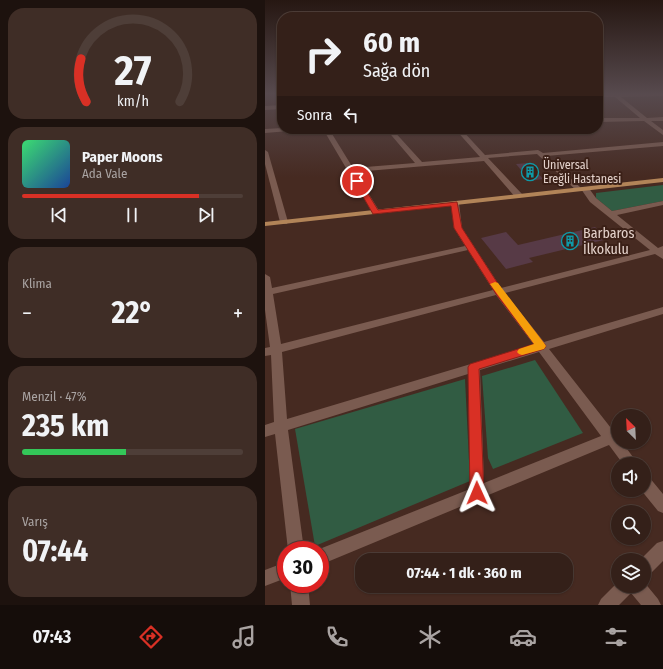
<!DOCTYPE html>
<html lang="tr">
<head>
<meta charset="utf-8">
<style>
	:root { --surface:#342019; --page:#3f2d26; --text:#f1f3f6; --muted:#a9a3a2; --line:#4e3e38; --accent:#d93025 }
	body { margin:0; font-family:"Fira Sans Condensed",sans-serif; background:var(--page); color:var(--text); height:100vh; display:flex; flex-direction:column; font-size:15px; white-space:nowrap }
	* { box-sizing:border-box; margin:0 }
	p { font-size:13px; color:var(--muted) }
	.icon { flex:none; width:22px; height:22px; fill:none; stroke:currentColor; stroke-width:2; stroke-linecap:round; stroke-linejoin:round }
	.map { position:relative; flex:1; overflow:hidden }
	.panel { display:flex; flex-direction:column; gap:8px; padding:8px; background:#1d120e; width:265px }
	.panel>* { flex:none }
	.hud { position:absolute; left:12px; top:12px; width:326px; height:122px; border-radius:16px; box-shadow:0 1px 3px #0004,0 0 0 1px var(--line); background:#342019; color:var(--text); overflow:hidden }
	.needle { width:26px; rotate:336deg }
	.tools { position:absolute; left:346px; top:409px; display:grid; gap:8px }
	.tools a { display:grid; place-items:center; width:40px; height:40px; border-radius:50%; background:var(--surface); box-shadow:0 1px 3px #0004,0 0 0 1px var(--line); font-size:20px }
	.speed { position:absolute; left:12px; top:541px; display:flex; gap:8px; font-size:20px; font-weight:700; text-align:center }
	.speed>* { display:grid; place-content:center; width:52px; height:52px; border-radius:50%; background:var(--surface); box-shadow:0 1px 3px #0004,0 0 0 1px var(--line); line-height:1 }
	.speed .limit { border:6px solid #d22; background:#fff; color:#111 }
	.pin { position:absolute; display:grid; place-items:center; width:34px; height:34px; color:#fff; margin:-17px; border:2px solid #fff; border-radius:50%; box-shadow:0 1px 4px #0007 }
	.me { position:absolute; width:44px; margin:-22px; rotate:359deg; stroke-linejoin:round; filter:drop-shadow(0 0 3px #0008) }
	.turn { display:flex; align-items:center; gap:14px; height:84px; padding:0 20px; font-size:18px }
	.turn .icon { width:52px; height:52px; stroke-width:2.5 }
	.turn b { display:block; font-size:28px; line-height:34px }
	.then { display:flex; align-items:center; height:38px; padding:0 20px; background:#0003; gap:8px; font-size:15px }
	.big { font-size:30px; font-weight:700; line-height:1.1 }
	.panel .tile { flex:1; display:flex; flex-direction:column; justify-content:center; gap:6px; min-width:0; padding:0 14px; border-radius:16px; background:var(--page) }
	.panel .dial { align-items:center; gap:0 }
	.dial svg { height:104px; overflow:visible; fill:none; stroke:var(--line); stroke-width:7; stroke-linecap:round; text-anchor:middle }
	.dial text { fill:var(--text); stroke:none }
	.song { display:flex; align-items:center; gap:12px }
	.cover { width:48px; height:48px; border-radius:6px; background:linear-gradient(135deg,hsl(140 70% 55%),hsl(220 70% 35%)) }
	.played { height:4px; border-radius:2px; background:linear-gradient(90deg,var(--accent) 80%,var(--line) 80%) }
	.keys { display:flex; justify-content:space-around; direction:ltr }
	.heat { display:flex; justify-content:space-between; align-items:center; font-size:22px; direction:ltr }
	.charge { height:6px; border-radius:3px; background:linear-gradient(90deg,#34c759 47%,var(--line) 0) }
	.trip { position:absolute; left:90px; top:553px; width:218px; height:40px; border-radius:16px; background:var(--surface); box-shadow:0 1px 3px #0004,0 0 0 1px var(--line); font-weight:700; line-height:40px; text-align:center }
	.menu { display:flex; height:64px; justify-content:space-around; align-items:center; background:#150d0a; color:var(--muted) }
	.menu .icon { width:28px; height:28px }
	.menu .current { color:var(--accent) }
	.menu b { font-size:18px; color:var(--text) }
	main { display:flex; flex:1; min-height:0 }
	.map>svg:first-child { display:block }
	.green { fill:#315c43 }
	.building { fill:#573a46 }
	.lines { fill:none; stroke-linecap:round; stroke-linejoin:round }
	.minor { fill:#7a5b50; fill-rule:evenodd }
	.major { fill:#b28458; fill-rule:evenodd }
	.route { fill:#d93025; stroke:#8d1f18 }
	.slow { fill:#f59e0b }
	.labels { text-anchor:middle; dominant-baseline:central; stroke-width:4; stroke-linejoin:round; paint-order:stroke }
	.far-poi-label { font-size:12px; fill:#e4d2cb; stroke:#3b2017; text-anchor:start }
	.poi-label { font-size:14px; fill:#e4d2cb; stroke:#3b2017; text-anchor:start }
</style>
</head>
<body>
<main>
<section class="panel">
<div class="tile dial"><svg viewBox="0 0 100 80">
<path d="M14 69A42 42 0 1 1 86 69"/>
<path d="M14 69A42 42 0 0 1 10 36" stroke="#d93025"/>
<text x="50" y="56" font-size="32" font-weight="700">27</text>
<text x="50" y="72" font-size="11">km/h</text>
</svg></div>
<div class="tile">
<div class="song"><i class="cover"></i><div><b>Paper Moons</b><p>Ada Vale</p></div></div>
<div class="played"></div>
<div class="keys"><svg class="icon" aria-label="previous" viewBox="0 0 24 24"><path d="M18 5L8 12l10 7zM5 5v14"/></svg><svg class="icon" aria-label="pause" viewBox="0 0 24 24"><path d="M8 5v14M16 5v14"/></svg><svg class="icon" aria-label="next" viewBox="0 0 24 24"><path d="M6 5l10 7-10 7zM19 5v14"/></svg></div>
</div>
<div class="tile"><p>Klima</p>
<div class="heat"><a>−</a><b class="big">22°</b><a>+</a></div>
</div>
<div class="tile"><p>Menzil · 47%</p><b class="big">235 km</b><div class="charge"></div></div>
<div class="tile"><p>Varış</p><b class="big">07:44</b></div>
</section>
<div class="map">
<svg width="398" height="605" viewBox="0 0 398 605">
	<rect width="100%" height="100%" fill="#462a21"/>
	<!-- green -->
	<g class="green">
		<polygon points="398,185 398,201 347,211 331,198 331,193"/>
		<polygon points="270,360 318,433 228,469 223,458 217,376"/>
		<polygon points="200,379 205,481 50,546 30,429"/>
	</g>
	<!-- building -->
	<g class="building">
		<polygon points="264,163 278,179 265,181 251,164"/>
		<polygon points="330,227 343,239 264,258 268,262 241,269 216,238 241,232 253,245"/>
	</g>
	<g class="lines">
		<!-- minor -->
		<g class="minor">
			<polygon points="348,94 398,94 398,96 356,97 382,118 398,117 398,121 386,121 398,130 398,135 379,121 333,122 333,118 375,118 350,97 333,97 333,95"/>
			<polygon points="17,105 17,109 0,110 0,106"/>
			<polygon points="17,128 27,129 24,131 0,133 0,129"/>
			<polygon points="58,129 64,129 88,168 150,163 121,129 127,129 157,162 215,157 190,129 196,129 220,155 273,150 278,153 398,142 398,146 281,156 315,187 316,189 312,191 272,154 223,158 257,194 258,196 254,198 251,198 219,161 90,172 115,212 111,214 107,212"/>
			<polygon points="0,150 3,152 23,222 22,224 19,224 15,222 0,164"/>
			<path d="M317,187h6l8,11 16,13 51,-10v4l-46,10 41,33 5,-2v13l-8,-5 -150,39 39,49 119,-35v7l-114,35 69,88v5h4l16,22h-15l-14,-19 -289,120v-15h-3l153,-61 -2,-115 -180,56 16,120h-16l-13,-116 -10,3v-12l9,-3 -3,-67 -6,1v-8l5,-1 -5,-37v-36l5,3 2,11 193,-42 -11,-18 -3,-25 4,-2 4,2 3,25 39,60 149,-38 -60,-48 -9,-13zM203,250l25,40 -212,54 -8,-50zM231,295l38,50 -247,74 -5,-67zM274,352l62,84 -117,47 -4,-113z"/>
			<polygon points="379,475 384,477 398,494 398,513 393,511 376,490 379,490"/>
			<polygon points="398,541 398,561 385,574 379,576 379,560 375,560 392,543"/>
			<polygon points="21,562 21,578 0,586 0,570"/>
			<polygon points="353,582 353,586 379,586 379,582 393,599 396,605 376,605 366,593 354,605 333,605 336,599"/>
			<polygon points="25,584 43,584 45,605 27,605"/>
		</g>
		<!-- major -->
		<polygon class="major" points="398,178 398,182 0,226 0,222"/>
	</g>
	<!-- sky -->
	<linearGradient id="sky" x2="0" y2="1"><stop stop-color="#261712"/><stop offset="0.53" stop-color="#574a4e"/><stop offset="1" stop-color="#574a4e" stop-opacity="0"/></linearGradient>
	<rect width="398" height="177" fill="url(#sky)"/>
	<!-- route -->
	<polygon class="route" points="90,179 94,179 113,210 192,202 197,228 237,290 281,346 279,349 214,369 219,493 217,497 212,499 207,497 205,493 203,367 205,364 269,344 231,294 189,228 186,206 108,214 89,181"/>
	<!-- slow -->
	<polygon class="slow" points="230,282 233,283 279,343 281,346 279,349 257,355 254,354 252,352 254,349 269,344 225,284"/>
	<!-- icons -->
	<defs>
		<g id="building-ring" transform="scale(0.9)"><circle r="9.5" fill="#3b2017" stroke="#0f9aa8" stroke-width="1.5"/><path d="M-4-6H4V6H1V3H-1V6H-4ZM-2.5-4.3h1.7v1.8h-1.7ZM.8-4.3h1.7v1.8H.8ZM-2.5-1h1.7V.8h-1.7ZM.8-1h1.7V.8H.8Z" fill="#0f9aa8"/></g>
	</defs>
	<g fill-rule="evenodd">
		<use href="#building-ring" x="265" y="172"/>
		<use href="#building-ring" x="305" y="241"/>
	</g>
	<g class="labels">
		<!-- far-poi labels -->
		<g class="far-poi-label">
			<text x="278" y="165">Üniversal<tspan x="278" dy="14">Ereğli Hastanesi</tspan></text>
		</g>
		<!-- poi labels -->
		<g class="poi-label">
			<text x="318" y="233">Barbaros<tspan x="318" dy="16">İlkokulu</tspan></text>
		</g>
	</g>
</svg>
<div class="tools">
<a><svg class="needle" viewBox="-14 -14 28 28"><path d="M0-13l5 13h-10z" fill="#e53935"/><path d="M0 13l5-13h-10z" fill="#a9a3a2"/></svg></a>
<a><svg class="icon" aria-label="sound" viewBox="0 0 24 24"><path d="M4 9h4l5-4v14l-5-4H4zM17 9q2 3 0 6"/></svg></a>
<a><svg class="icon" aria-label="search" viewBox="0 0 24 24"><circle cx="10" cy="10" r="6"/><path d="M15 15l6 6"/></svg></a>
<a><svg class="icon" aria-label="layers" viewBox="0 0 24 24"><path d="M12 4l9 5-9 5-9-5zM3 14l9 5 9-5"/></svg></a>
</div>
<div class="speed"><div class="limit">30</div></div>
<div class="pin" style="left:92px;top:181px;background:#d93025"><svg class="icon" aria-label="arrive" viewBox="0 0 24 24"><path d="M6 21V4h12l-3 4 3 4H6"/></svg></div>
<svg class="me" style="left:212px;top:493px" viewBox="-20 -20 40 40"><path d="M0-17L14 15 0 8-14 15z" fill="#d93025" stroke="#fff" stroke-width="4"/></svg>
<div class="trip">07:44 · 1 dk · 360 m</div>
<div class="hud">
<div class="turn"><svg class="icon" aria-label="right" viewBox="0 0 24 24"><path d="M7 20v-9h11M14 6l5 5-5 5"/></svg><div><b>60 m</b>Sağa dön</div></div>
<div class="then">Sonra<svg class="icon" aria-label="left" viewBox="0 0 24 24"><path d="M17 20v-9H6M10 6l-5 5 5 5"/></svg></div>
</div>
</div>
</main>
<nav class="menu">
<b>07:43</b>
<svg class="icon current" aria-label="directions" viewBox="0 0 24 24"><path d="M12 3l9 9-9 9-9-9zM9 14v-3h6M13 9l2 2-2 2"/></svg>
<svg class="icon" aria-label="music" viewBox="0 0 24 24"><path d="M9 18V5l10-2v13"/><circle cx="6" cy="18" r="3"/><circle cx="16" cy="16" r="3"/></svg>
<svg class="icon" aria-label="phone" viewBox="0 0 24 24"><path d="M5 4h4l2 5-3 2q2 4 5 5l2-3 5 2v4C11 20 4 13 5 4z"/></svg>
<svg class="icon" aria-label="climate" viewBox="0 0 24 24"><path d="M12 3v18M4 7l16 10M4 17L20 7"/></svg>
<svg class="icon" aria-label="car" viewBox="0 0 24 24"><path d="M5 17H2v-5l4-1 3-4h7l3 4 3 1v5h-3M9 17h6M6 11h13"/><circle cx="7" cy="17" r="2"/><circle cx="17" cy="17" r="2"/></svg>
<svg class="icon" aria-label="filters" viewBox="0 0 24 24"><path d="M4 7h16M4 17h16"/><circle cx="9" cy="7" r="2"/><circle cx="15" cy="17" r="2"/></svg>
</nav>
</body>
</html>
